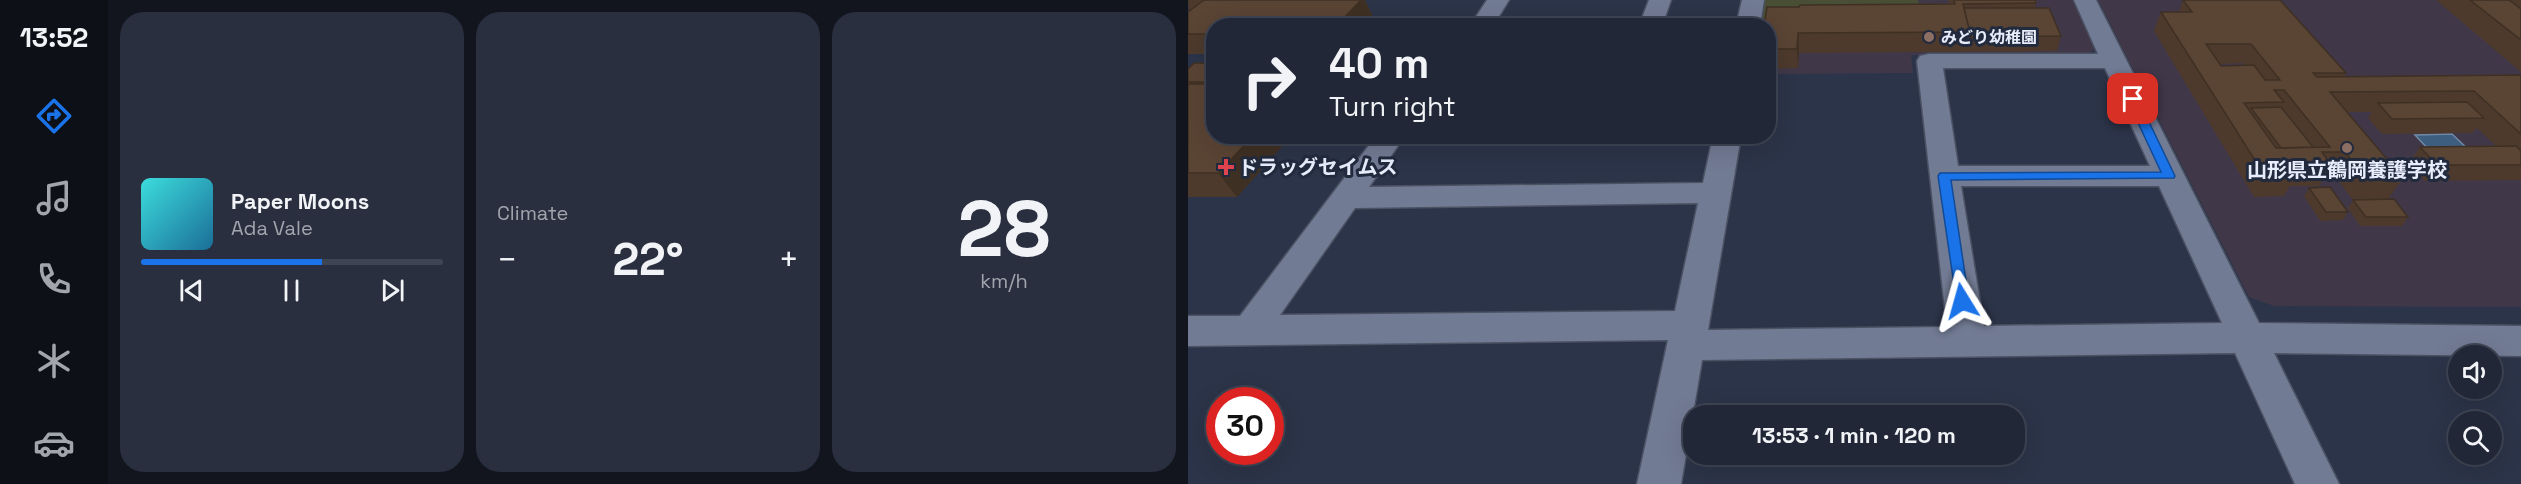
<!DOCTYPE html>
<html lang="en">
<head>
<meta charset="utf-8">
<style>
	:root { --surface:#212737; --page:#292f3f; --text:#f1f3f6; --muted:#a2a5ad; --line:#3e4452; --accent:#1a73e8 }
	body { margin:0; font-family:"Space Grotesk","Noto Sans JP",sans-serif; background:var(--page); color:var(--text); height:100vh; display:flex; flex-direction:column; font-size:22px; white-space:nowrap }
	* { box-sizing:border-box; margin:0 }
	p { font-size:20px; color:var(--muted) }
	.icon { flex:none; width:33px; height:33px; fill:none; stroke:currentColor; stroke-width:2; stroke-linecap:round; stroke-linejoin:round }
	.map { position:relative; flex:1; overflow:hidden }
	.details { display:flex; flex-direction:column; gap:12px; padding:12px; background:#12151e; width:1080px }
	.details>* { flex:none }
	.hud { position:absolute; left:18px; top:18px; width:570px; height:126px; border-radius:24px; box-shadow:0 6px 24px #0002,0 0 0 2px var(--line); background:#212737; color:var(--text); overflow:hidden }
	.tools { position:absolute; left:1260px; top:345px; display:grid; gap:12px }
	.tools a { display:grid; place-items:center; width:54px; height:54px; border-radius:50%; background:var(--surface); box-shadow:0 6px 24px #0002,0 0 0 2px var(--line); font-size:30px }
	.speed { position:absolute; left:18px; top:387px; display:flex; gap:12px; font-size:30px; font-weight:700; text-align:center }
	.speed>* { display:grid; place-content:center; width:78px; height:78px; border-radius:50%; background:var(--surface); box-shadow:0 6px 24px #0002,0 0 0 2px var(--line); line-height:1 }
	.speed .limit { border:9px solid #d22; background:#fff; color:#111 }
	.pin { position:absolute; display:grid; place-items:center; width:51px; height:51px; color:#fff; margin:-26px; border-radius:12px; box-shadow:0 3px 9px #0006 }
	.me { position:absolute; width:66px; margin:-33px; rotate:352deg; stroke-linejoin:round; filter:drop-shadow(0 0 4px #0008) }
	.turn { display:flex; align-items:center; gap:21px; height:126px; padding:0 24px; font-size:27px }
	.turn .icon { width:78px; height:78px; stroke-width:2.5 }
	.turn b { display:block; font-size:42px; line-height:51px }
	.big { font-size:45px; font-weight:700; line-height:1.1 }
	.details .widget { flex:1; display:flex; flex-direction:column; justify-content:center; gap:9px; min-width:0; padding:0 21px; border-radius:24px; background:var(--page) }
	.details .dial { align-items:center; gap:0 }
	.dial b { font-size:78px; line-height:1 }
	.song { display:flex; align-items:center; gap:18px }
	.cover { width:72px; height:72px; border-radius:9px; background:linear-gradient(135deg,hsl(180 70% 55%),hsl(200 70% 35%)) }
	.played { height:6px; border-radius:3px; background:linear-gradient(90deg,var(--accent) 60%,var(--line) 60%) }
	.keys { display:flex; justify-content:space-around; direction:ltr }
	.heat { display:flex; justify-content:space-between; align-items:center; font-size:33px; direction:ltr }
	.details .tiles { flex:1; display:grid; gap:12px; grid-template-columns:repeat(3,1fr) }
	.trip { position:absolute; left:495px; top:405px; width:342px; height:60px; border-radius:24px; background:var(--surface); box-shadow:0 6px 24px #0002,0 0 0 2px var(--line); font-weight:700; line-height:60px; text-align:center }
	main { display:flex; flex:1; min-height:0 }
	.tab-bar { display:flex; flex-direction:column; width:108px; justify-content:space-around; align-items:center; background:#0d1016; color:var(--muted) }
	.tab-bar .icon { width:42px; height:42px }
	.tab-bar .current { color:var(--accent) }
	.tab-bar b { font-size:27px; color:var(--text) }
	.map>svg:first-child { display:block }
	.education { fill:#403849 }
	.green { fill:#484f34 }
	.water { fill:#3e5e80; stroke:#7189a5; stroke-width:1.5 }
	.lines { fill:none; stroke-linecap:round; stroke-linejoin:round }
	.minor-casing { stroke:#4b5264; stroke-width:3 }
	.minor { fill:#727b94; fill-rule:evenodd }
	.wall { fill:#4d3a2d; fill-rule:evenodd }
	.shaded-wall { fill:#3f3024 }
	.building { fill:#5a4434; stroke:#3f3024; stroke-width:1.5; fill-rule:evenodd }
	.route { fill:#1a73e8; stroke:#114b97; stroke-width:1.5 }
	.education-dot { fill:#8d6e63; stroke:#222a3e; stroke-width:2 }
	.health-dot { fill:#e0444e; stroke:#222a3e; stroke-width:2 }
	.labels { text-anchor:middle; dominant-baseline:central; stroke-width:6; stroke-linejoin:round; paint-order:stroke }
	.far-poi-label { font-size:16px; font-weight:bold; fill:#e8edfb; stroke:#222a3e; text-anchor:start }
	.poi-label { font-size:20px; font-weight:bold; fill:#e8edfb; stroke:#222a3e; text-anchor:start }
</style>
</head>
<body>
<main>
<nav class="tab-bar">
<b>13:52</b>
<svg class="icon current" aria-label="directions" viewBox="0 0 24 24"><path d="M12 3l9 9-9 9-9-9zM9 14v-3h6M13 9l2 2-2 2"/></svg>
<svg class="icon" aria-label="music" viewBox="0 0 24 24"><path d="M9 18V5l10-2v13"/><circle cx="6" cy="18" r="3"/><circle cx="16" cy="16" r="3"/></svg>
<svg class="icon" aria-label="phone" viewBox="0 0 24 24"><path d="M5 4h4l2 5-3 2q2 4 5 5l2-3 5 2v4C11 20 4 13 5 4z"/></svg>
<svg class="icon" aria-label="climate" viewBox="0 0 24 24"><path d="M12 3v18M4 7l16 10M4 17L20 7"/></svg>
<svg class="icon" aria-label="car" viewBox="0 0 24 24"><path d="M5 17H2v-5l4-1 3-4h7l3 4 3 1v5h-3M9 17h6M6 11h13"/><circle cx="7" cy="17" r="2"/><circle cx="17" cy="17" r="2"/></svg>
</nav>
<section class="details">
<div class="tiles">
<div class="widget">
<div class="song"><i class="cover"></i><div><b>Paper Moons</b><p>Ada Vale</p></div></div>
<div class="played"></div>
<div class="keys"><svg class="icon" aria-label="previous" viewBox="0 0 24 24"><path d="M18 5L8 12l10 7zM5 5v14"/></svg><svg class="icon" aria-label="pause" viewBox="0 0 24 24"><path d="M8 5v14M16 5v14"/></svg><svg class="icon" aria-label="next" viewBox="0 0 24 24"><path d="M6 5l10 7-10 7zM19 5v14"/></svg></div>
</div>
<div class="widget"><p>Climate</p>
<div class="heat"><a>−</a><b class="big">22°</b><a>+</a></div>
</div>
<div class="widget dial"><b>28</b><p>km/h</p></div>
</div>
</section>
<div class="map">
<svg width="1333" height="484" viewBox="0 0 1333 484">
	<rect width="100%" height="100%" fill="#2c3449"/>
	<!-- education -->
	<g class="education">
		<polygon points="577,0 885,0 908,49 897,54 723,55 725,73 581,74 580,26 573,26"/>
		<polygon points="910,0 1333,0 1333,307 1086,306 1061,297"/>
	</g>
	<!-- green -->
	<polygon class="green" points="577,0 730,0 732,7 761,21 574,22"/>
	<!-- water -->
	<polygon class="water" points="1264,134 1282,151 1243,152 1227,135"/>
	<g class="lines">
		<!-- minor casing -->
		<g class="minor-casing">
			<g id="minor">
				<polygon points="299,0 321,0 305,26 282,26"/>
				<polygon points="461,0 483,0 474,26 451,26"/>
				<polygon points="554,0 576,0 572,26 548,26"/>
				<path d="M886,0h22l163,323 262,3v30l-247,-3 65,131h-44l-60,-131 -533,7 -21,124h-44l31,-144 -480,6v-30h52l136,-180h29l-36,51 334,-4 10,-47h28l-33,194 239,-3 -30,-266 3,-5 9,-2h169zM755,68h162l45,98h-192zM773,186h198l63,137 -238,3zM510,203l-23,108 -395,4 75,-107z"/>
			</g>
		</g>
		<!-- minor -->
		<use href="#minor" class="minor"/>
	</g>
	<!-- wall -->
	<g class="wall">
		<polygon points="0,0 177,0 185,17 177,26 26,26 26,54 0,54 0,12 1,12"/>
		<polygon points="760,0 847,0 848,3 847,8 873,36 869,51 611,53 610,68 580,69 580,26 761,4"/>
		<path d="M995,0l163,73 -2,4 177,-2v105l-96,1 -16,-18 11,-16 76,-1 -19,-18 -5,5 -90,1 -14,-16 4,-6h-25l56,66 -15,21h-36l-19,-26h-6l-8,13h-29l-6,10 -30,1 -100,-166 7,-19h18zM1055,63l2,3h-24l-2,-2z"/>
		<polygon points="1248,0 1333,0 1333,72"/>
		<polygon points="26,63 26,136 103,136 49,197 0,197 0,69"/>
		<polygon points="1121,188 1160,212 1155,220 1132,221 1116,196"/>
		<polygon points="1165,200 1220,217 1214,226 1172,226 1160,208"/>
	</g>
	<!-- shaded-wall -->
	<g class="shaded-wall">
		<polygon points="173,0 177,0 185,17 177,26 149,26 149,25"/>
		<polygon points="610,33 611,53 610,68 609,49"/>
		<polygon points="65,136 103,136 49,197 30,173"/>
	</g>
	<!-- building -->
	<g class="building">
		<polygon points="16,0 173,0 149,25 171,25 170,26 26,26 26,34 0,34 0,12"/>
		<polygon points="766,0 847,0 848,3 775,4 782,32 610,33 609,49 580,49 580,26 576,26 579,7 611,7 612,5 767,4"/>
		<path d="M995,0h97l66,73h-33l4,4 204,-2v59l-47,-43 -144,1 73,86h-37l-21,-26h-23l9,13 -42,1 7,10h-31l-104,-164h31zM1018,44h45l29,36h-15l-11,-15 -33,1zM1086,90h10l46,57 -54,1 -32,-45 40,-1z"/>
		<polygon points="1282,0 1321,0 1333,9 1333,40"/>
		<polygon points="776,8 861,8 873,36 781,37 782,32"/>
		<polygon points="6,63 26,63 26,82 0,82 0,69"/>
		<polygon points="0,84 26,84 26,136 65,136 30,173 0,173"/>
		<polygon points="1279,102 1296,118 1204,119 1190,103"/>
		<polygon points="1093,107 1125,147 1093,148 1063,108"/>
		<polygon points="1328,146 1333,151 1333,165 1249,165 1232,147"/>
		<polygon points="1142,187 1160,212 1138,212 1121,188"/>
		<polygon points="1206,199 1220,217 1178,217 1165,200"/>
	</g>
	<!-- route -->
	<polygon class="route" points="945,96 950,99 987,176 986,178 763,180 781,301 779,305 769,305 750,176 752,173 973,172 939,99"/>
	<!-- markers -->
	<g class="education-dot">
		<circle cx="741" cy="37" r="6"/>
		<circle cx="1159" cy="148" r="6"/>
	</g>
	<path class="health-dot" d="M35 158h6v6h6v6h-6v6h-6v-6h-6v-6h6z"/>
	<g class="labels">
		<!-- far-poi labels -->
		<g class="far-poi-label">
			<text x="753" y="37">みどり幼稚園</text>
		</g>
		<!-- poi labels -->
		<g class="poi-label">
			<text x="50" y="167">ドラッグセイムス</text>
			<text x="1159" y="170" text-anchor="middle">山形県立鶴岡養護学校</text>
		</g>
	</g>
</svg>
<div class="tools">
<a><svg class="icon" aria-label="sound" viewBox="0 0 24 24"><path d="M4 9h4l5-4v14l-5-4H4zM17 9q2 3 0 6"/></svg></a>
<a><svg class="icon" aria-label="search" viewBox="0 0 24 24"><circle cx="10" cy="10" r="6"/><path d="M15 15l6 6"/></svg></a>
</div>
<div class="speed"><div class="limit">30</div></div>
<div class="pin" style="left:945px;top:99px;background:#d93025"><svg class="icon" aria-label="arrive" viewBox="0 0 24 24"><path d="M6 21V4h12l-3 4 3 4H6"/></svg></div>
<svg class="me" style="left:774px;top:301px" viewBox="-20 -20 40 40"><path d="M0-17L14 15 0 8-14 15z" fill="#1a73e8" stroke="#fff" stroke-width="4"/></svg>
<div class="trip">13:53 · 1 min · 120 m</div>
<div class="hud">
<div class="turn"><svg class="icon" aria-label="right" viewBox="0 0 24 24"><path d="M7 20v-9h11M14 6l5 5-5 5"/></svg><div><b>40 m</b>Turn right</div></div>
</div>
</div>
</main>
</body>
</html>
